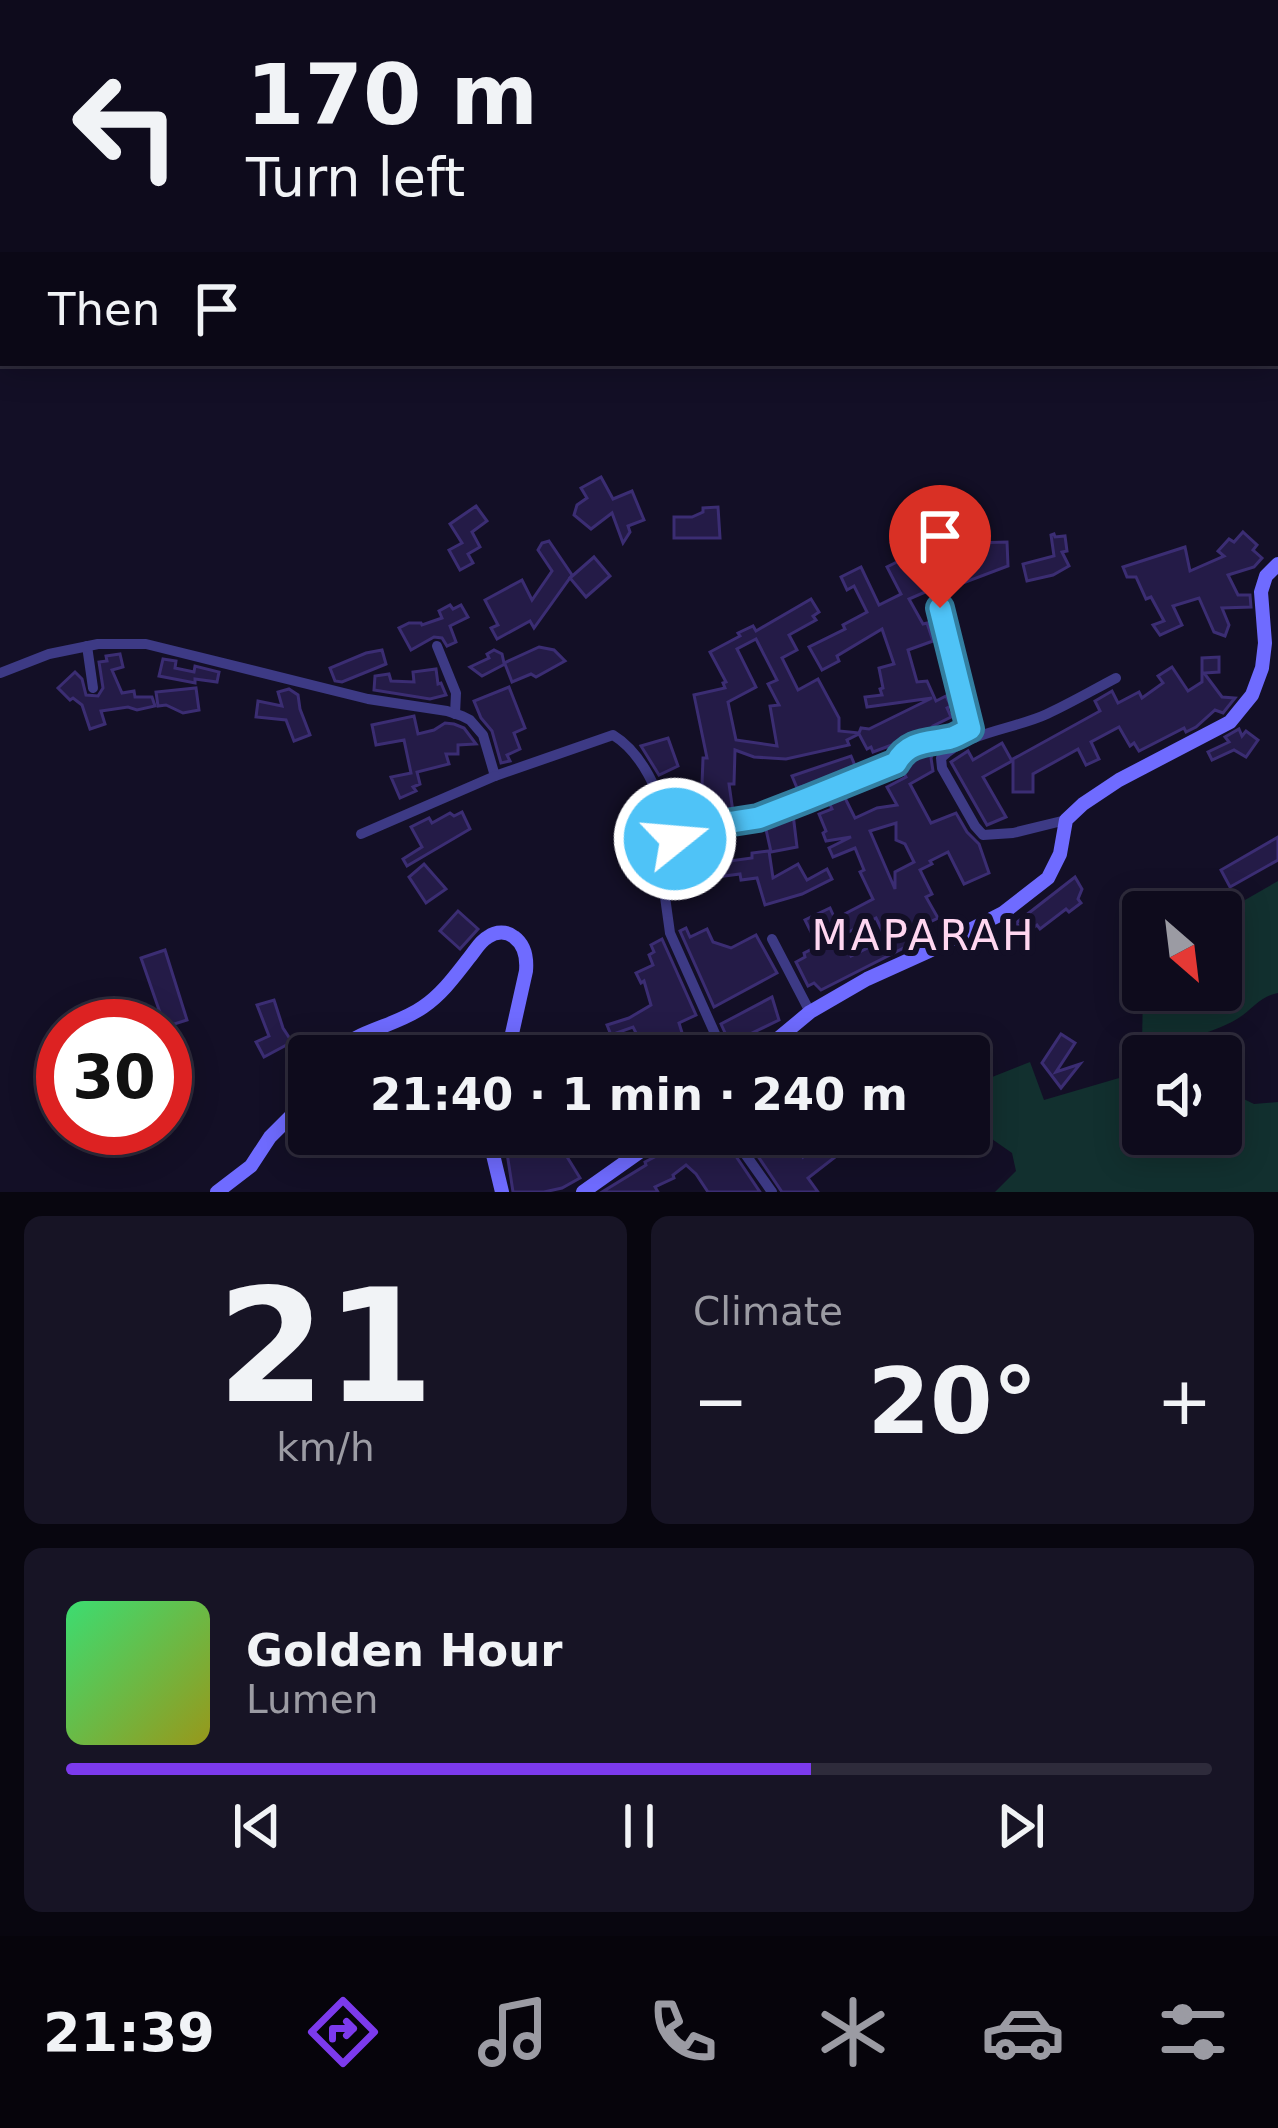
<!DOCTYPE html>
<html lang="en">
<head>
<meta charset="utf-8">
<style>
	:root { --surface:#0e0b1c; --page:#171425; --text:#f1f3f6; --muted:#9b9ba3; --line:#2e2b3b; --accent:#7c3aed }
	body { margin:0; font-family:"DejaVu Sans",sans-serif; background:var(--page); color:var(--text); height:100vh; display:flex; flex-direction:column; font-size:45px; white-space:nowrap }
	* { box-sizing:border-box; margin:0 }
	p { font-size:39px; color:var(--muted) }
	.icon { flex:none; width:66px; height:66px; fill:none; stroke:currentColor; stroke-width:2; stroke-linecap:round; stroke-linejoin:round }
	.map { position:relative; height:1192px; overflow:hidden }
	.drawer { display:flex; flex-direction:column; gap:24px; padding:24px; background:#08060f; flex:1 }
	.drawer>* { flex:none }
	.guide { position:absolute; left:0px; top:0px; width:1278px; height:366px; box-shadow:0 6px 30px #0003,0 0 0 3px var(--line); background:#0e0b1c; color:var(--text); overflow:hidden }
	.needle { width:78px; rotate:152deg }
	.tools { position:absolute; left:1122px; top:891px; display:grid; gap:24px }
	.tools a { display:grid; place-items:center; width:120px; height:120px; border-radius:12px; background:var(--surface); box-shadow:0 6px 30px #0003,0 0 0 3px var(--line); font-size:60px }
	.speed { position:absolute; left:36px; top:999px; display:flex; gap:24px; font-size:60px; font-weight:700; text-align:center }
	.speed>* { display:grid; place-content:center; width:156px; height:156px; border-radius:50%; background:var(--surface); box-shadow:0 6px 30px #0003,0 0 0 3px var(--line); line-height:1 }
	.speed .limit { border:18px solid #d22; background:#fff; color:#111 }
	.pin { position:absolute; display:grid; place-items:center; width:102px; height:102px; color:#fff; margin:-123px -51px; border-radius:50% 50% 50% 0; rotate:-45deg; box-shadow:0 0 12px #0007 }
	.pin .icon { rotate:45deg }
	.me { position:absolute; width:132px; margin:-66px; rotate:73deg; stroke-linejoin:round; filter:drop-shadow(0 0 9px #0008) }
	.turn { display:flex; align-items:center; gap:42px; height:252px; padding:0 48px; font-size:54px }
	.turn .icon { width:156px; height:156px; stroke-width:2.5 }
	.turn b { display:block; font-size:84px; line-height:102px }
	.then { display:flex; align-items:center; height:114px; padding:0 48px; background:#0003; gap:24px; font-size:45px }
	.big { font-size:90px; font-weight:600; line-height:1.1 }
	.drawer .card { flex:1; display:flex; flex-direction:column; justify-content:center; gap:18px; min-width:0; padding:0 42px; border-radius:18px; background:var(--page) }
	.drawer .dial { align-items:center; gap:0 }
	.dial b { font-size:156px; line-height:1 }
	.song { display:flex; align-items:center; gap:36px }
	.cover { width:144px; height:144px; border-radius:18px; background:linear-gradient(135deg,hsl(140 70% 55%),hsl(60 70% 35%)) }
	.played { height:12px; border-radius:6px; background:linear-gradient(90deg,var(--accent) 65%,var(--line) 65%) }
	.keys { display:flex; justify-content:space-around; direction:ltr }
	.heat { display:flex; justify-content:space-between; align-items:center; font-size:66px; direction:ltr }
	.drawer .tiles { flex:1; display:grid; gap:24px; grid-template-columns:1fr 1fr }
	.card:last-child { grid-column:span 2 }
	.trip { position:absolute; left:288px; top:1035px; width:702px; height:120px; border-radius:12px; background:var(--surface); box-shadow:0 6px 30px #0003,0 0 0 3px var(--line); font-weight:600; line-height:120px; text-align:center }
	.tab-bar { display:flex; height:192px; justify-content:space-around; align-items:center; background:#06040b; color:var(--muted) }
	.tab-bar .icon { width:84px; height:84px }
	.tab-bar .current { color:var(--accent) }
	.tab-bar b { font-size:54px; color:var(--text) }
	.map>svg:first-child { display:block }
	.green { fill:#12302f }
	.building { fill:#241b47; stroke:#3b2d73; stroke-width:3; fill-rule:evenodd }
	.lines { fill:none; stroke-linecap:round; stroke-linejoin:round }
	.street { stroke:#3d3a85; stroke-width:10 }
	.secondary { stroke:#6f6bff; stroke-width:14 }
	.route-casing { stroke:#337fa1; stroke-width:30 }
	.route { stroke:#4fc3f7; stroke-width:21 }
	.labels { text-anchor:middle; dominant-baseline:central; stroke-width:12; stroke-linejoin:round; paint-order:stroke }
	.quarter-label { font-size:42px; letter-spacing:3px; fill:#ffd6f0; stroke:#130f26 }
</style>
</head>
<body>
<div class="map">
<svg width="1278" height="1192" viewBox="0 0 1278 1192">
	<rect width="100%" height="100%" fill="#130f26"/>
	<!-- green -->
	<g class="green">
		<path d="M1278,881v112c-18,3 -26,17 -41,26 -27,16 -63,23 -95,23l1,-49 6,-3h72v-38l20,-18 4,-34z"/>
		<polygon points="1030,1062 1044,1100 1143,1071 1143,1134 1221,1134 1221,1088 1254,1104 1278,1102 1278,1192 995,1192 1016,1171 1012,1153 969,1123 969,1092 977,1083"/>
	</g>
	<!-- building -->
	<g class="building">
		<polygon points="601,477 613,499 632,491 644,520 628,526 630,532 623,543 612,513 591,529 574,515 577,505 587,498 581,488"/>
		<polygon points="476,506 487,521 472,532 480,547 468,554 473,563 460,570 449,550 462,543 450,524"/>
		<polygon points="718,507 720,538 674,538 674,517 692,517 703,512 703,508"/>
		<path d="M905,522l7,11 14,-3 9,19 38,-6 34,-1 1,24 -66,25 -3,-5 -30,13 14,25 4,-1 6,18 -25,9 9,32 10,-1 9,20 10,-5 5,10 -4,2 4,9 -18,9 -6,6 -54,20 -2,-5 -4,2 -8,-15 -12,6 2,5 -63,14 -32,-2 -19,-7 -1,34h-5l4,28 -51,19 -9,-26 19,-3 -3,-14 13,-3 1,-27h4l-13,-63 31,-7 -2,-5 3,-1 -16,-30 30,-16 -2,-3 15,-7 3,5 55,-32 8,13 -6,4 3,4 -27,15 8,15 -15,8 16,32 20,-11 21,39v13l20,2 2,-5 8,1 63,-31 -65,9 -2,-10 17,-2 -2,-6 3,-1 -4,-20 15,-4 -12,-35 -45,27 2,5 -17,9 -13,-23 36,-18 -2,-4 24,-13 -13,-26 -7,4 -6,-13 20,-10 18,38 22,-11 -14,-27 14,-7 -10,-17 7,-4 -5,-9zM756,639l21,41 -9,4 11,21 -9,1 7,40 -41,-6 -8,-38 28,-15 -19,-38z"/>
		<polygon points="1243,532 1257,545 1253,550 1262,558 1254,567 1228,575 1238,595 1250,595 1251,607 1222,608 1229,625 1225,636 1214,632 1199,598 1173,606 1182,625 1160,635 1153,625 1164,621 1151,597 1146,599 1136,577 1127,577 1123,567 1185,547 1190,571 1224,556 1218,551 1229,539 1234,542"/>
		<polygon points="1054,534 1055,537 1065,536 1067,551 1062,552 1069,566 1053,575 1027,581 1023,564 1054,556 1051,535"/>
		<polygon points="549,541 572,575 534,628 530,621 497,639 491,628 498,625 485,600 522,580 532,600 552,571 538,550 542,543"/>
		<polygon points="594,557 610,576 586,597 570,578"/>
		<polygon points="450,605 453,609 461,605 468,617 450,626 456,642 447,646 442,638 434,637 411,650 399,628 409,623 421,623 422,625 442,618 439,611"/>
		<polygon points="539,647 554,650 565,661 536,677 531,674 512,682 505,664 482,676 470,667 489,658 487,654 494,650 502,654 504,663"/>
		<polygon points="382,650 386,664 342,682 335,681 330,668 366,653"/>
		<polygon points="120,654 123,667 112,670 122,693 134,691 135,697 152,697 155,706 137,710 128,707 101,711 105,724 90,729 82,705 73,698 70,700 58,688 75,672 82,679 86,695 98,696 103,688 99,662 107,661 106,656"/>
		<polygon points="1219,657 1219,672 1204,673 1222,697 1235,698 1223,713 1215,710 1196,727 1186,732 1184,728 1139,751 1134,743 1130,746 1119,727 1091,742 1099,759 1086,765 1078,749 1033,774 1033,792 1013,792 1013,759 1100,711 1095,701 1112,691 1118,703 1139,692 1142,698 1163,683 1158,676 1172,667 1188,691 1202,682 1202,658"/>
		<polygon points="163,659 176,661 175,668 194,672 195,666 219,672 217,682 195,679 195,683 159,676"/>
		<polygon points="436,669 438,684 441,683 446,695 430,699 374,690 375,676 389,674 391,681 414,682 413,672"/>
		<polygon points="509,687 525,728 514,733 520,749 507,755 510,761 501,763 492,731 481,718 474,701"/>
		<polygon points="196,688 199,710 183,713 166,705 158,706 156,692"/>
		<polygon points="289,689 298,695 300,709 310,735 294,741 286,720 256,717 258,701 282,706 278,692"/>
		<polygon points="414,716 418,734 434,730 445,723 454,724 464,728 476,744 458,745 458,754 446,754 449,764 417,772 420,784 413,787 416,791 400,798 391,777 411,773 404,740 376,745 372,725"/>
		<polygon points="1239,729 1242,736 1246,731 1258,740 1246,757 1234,750 1212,760 1208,752 1229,742 1225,737"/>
		<polygon points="668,738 678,766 659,775 641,746"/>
		<polygon points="1002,743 1012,761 983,777 1006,817 987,825 951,762 968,751 973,760"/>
		<path d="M934,751l-3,7 2,13 -23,13 21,39 25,-10 11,19 12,12 10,29 -25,11 -16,-32 -18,9 2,3 -12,6 12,24 -6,3 12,21 -10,5 5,10 -112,57 -7,-7 -6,3 -12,-24 9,-5 -1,-4 14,-7 -13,-26 25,-12 5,11 38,-20 -13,-27 4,-2 -9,-22 -22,9 -4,-9 22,-11 -25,4 -3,-8 3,-2 -7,-17 13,-5 -4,-9 15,-6 12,24 22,-10 20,-3 -10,-18 19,-10 -3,-6 11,-14zM896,823v17l9,4 9,18 -19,10v17l-25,-58zM876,918l10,21 -35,17 -10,-20z"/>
		<polygon points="851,756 856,768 806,788 804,786 797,788 792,776"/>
		<polygon points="462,812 470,829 407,866 403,859 422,847 411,827 429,818 432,823 450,813 454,816"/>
		<polygon points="793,814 797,847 771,852 765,825"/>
		<polygon points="1278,837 1278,860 1230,887 1221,870"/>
		<polygon points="769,851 773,878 798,864 807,880 827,869 832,879 802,894 765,905 757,878 741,880 740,874 724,876 722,862 752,858 752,853"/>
		<polygon points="424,864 446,889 426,903 409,877"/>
		<polygon points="1075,877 1082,889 1078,899 1081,903 1069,912 1066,909 1040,929 1037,925 1025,934 1016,923"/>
		<polygon points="458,911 478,929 460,949 440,931"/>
		<polygon points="686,928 690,937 707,929 713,942 731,948 756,935 777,973 714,1007 680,931"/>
		<polygon points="662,939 696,1015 679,1023 688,1052 678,1056 648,1056 633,1027 611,1035 607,1025 629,1018 651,1005 644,981 641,983 636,973 653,965 649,955 654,952 651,945"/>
		<polygon points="165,950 187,1020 165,1027 141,958"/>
		<polygon points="772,997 779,1020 748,1035 749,1039 732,1048 721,1024"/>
		<polygon points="274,1000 283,1028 292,1042 264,1057 256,1042 269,1036 257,1005"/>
		<polygon points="1061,1034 1075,1043 1056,1072 1080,1064 1061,1088 1042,1063"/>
		<polygon points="539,1134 553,1134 580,1178 562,1188 544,1192 513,1192 507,1153 504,1152 500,1136 520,1145"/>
		<polygon points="582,1134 646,1134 616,1155 610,1144 593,1154"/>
		<polygon points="685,1134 721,1134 760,1192 708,1192 696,1174 686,1165 673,1175 674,1178 655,1187 658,1192 602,1192 646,1165 645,1162 672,1148 670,1145"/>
		<polygon points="743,1134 794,1134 803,1157 827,1139 839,1154 808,1178 818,1192 782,1192"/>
	</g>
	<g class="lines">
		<!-- street -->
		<g class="street">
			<polyline points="839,3 842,0"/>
			<polyline points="940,608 970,731"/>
			<polyline points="87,646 93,688"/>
			<polyline points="437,646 456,693 455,714"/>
			<path d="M0,673l49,-19 49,-10h48l222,55 79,12 15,5 8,4 13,15 12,41 118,-41c36,22 49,71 64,109l-16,24 9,65 55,123"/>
			<path d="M1066,820l-53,13 -30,2 -8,-9 -33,-58 -1,-10c26,-26 74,-29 106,-44 24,-11 46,-24 69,-36"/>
			<polyline points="361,834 495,776"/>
			<path d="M677,844l49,-21 31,-6 25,-9 115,-45c13,-25 32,-19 54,-25 3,0 16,-8 19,-9"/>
			<polyline points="772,939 810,1012"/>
			<polyline points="731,1134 772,1192"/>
		</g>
		<!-- secondary -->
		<g class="secondary">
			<path d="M331,1056c24,-26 64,-29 92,-49 19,-13 32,-31 46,-49 6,-7 11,-17 19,-21 8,-6 19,-6 26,0 11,8 13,22 12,34l-19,85"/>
			<polyline points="757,1056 810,1012 867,979 929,951 1003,913 1048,878 1060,854 1066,820 1083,804 1119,780 1230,722 1252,695 1262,668 1265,643 1261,592 1266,576 1278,564"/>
			<polyline points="488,1134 502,1192"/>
			<polyline points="217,1192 251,1166 270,1137 301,1106 309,1093"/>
			<polyline points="583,1192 665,1134"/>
		</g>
	</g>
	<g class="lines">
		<!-- route casing -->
		<g class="route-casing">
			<path id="route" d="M675,839l2,5 49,-21 32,-5 49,-19 89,-36c12,-23 34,-20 55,-25 3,0 16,-8 19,-9l-30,-121"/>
		</g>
		<!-- route -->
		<use href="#route" class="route"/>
	</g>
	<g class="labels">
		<!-- quarter labels -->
		<g class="quarter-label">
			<text x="924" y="935">MAPARAH</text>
		</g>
	</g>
</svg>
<div class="tools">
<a><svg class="needle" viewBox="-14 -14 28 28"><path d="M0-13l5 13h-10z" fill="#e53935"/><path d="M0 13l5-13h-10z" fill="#9b9ba3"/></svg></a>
<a><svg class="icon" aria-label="sound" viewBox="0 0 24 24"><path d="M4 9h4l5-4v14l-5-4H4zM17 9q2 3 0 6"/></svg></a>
</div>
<div class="speed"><div class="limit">30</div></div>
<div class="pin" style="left:940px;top:608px;background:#d93025"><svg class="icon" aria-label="arrive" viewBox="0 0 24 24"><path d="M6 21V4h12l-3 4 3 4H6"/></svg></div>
<svg class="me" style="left:675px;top:839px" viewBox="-20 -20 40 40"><circle r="17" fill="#4fc3f7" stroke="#fff" stroke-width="3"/><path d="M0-11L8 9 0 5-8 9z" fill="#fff"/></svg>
<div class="trip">21:40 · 1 min · 240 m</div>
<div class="guide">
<div class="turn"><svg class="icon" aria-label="left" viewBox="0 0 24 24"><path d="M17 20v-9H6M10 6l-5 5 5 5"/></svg><div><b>170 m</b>Turn left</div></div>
<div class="then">Then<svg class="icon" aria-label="arrive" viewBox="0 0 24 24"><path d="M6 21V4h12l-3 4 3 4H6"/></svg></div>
</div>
</div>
<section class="drawer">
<div class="tiles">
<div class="card dial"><b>21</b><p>km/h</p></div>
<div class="card"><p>Climate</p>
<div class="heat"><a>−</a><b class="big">20°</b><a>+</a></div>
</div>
<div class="card">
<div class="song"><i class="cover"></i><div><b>Golden Hour</b><p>Lumen</p></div></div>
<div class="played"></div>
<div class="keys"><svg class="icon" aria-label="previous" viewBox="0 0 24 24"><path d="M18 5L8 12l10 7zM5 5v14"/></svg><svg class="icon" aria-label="pause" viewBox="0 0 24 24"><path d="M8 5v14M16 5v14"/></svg><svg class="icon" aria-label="next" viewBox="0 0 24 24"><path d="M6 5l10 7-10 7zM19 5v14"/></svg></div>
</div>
</div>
</section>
<nav class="tab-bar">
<b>21:39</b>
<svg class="icon current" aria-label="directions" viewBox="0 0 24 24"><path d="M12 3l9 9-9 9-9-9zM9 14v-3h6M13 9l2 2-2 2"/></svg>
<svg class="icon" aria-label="music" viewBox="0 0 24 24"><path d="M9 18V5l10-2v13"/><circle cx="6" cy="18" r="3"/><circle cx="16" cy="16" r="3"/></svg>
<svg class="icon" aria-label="phone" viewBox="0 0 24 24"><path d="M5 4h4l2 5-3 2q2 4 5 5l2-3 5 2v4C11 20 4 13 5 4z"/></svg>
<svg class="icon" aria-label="climate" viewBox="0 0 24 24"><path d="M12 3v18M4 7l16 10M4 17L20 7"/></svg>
<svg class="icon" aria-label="car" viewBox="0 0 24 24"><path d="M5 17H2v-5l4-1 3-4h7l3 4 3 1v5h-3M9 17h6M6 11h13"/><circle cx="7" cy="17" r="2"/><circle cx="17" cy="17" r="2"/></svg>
<svg class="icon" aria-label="filters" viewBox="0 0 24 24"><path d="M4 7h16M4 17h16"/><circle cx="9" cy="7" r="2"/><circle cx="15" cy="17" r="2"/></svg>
</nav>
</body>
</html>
